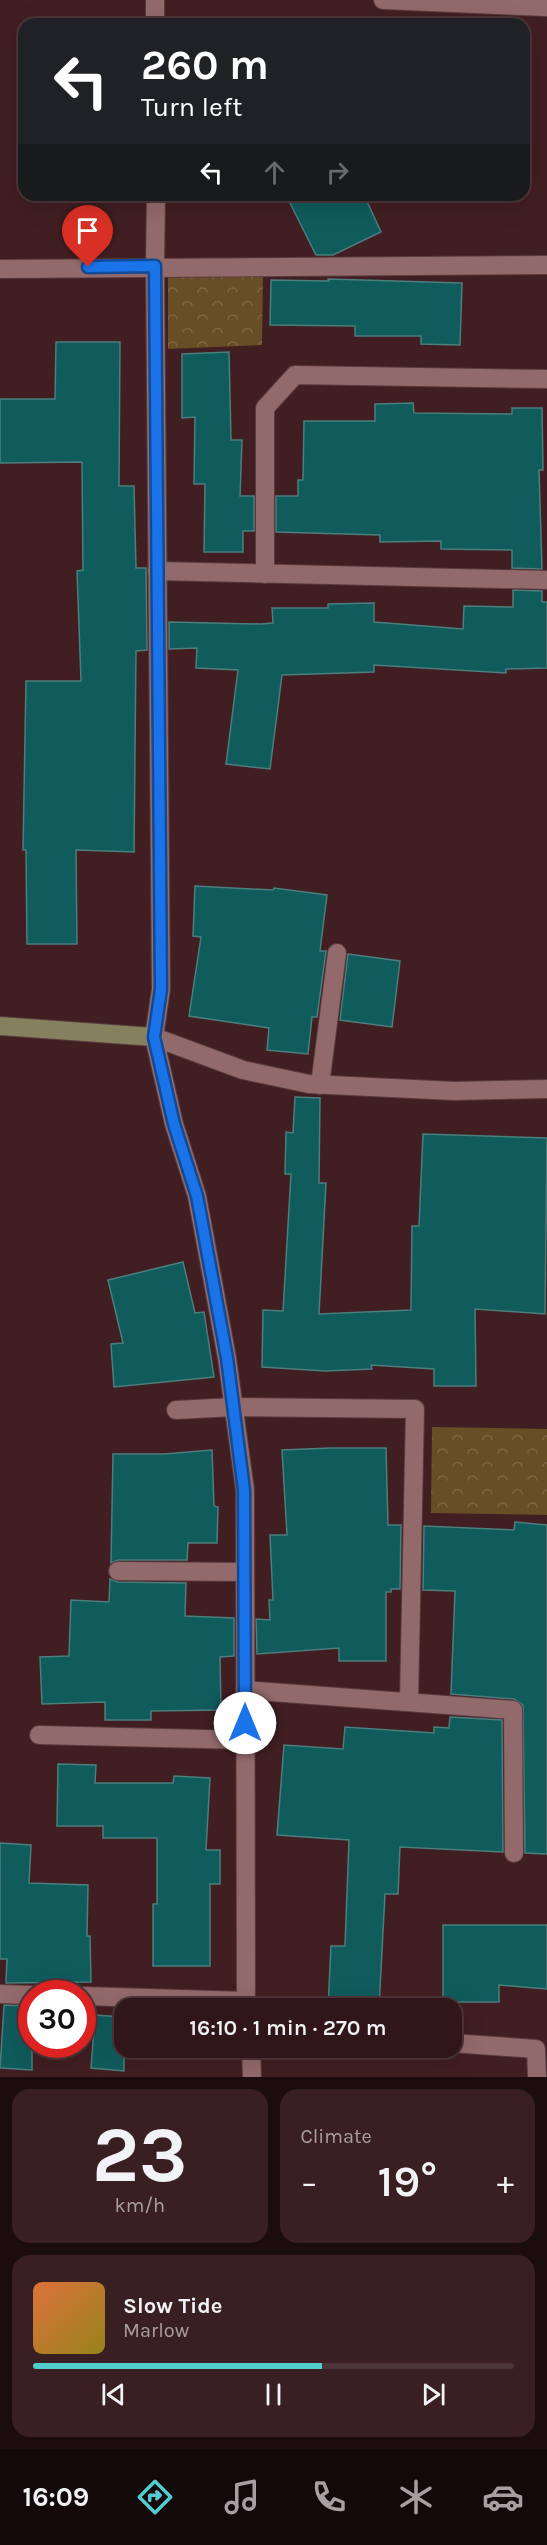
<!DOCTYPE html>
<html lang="en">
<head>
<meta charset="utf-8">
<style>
	:root { --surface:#311619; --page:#391f22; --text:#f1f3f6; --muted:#a89fa2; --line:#4c3538; --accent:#52cdcf }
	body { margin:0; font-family:Karla,sans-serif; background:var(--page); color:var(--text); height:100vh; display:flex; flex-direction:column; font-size:22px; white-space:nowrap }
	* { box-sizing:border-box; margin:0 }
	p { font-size:20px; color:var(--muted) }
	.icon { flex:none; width:33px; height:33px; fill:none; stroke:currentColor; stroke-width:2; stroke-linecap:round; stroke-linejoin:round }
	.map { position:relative; height:2077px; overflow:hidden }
	.panel { display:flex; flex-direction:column; gap:12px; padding:12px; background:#1b0c0e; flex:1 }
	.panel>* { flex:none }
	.guide { position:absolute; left:18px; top:18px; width:512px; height:183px; border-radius:18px; box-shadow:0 6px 24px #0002,0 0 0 2px var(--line); background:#202124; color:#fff; overflow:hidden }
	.speed { position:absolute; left:18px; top:1980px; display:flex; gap:12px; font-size:30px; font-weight:700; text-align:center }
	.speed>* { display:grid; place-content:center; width:78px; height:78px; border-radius:50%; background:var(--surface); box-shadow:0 6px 24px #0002,0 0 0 2px var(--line); line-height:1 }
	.speed .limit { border:9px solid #d22; background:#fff; color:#111 }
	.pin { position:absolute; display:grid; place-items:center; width:51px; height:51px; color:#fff; margin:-62px -26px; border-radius:50% 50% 50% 0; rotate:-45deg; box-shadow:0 0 6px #0007 }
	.pin .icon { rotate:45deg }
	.me { position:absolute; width:66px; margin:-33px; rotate:0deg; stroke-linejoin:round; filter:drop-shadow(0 0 4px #0008) }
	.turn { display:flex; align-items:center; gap:21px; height:126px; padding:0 24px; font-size:27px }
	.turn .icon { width:78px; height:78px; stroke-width:2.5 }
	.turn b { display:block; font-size:42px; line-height:51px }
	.lanes { display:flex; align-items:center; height:57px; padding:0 24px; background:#0003; justify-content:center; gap:30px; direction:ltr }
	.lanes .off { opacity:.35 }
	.big { font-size:45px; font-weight:600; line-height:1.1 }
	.panel .tile { flex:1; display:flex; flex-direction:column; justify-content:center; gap:9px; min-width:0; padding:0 21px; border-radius:18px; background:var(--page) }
	.panel .dial { align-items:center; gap:0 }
	.dial b { font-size:78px; line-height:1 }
	.song { display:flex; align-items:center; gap:18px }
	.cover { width:72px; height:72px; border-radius:9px; background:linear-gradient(135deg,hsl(20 70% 55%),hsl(50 70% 35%)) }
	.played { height:6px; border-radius:3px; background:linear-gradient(90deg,var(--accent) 60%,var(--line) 60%) }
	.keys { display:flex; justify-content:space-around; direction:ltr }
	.heat { display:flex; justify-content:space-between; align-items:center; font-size:33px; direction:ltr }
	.panel .tiles { flex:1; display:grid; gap:12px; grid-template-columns:1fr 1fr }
	.tile:last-child { grid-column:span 2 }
	.trip { position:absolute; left:114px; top:1998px; width:348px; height:60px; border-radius:18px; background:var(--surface); box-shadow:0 6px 24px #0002,0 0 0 2px var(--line); font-weight:600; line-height:60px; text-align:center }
	.tab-bar { display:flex; height:96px; justify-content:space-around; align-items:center; background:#14090a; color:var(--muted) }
	.tab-bar .icon { width:42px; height:42px }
	.tab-bar .active { color:var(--accent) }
	.tab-bar b { font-size:27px; color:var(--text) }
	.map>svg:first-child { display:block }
	.forest { fill:url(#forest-crowns) }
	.building { fill:#105b5c; stroke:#4c7e7e; stroke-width:1.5 }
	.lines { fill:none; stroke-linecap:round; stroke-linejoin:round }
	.lane-casing { stroke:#593b3e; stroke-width:20 }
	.street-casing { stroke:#593b3e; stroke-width:20 }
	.secondary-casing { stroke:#593b3e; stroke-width:20 }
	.lane { stroke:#936a6b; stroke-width:18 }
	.street { stroke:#936a6b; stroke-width:18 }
	.secondary { stroke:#86805e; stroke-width:18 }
	.route-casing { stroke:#114b97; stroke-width:15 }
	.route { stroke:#1a73e8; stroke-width:10 }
</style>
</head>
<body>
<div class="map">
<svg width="547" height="2077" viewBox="0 0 547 2077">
	<defs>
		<pattern id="forest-crowns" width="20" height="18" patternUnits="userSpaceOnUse" patternTransform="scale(1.5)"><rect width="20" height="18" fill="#684e25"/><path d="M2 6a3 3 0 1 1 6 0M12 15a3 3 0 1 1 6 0" fill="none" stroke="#7e6744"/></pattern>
	</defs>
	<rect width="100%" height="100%" fill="#411e21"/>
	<!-- forest -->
	<g class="forest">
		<polygon points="263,274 262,345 168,349 168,275"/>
		<polygon points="432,1427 547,1429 547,1515 431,1513"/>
	</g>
	<!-- building -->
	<g class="building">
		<polygon points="286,195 364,195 381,232 333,255 316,255"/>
		<polygon points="328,279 462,283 460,345 421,344 421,336 355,336 355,326 270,325 271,280 329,281"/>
		<polygon points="56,342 120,342 119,486 134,486 136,568 146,568 147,650 136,651 134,852 76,850 77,944 27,944 26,850 23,850 26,681 81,681 77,571 83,570 82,462 0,463 0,399 55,399"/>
		<polygon points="229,352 231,440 242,440 240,496 254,496 254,531 243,531 243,552 204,552 205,484 194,484 195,417 182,418 182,354"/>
		<polygon points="413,403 414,413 512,414 512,408 542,408 543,470 539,470 542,569 512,568 512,550 441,549 441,541 380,542 380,535 276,532 276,496 298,496 298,480 303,480 304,421 375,421 375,404"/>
		<polygon points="513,590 542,591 542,602 547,602 547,668 506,669 506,673 374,665 374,672 282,675 270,769 226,764 238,670 196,668 197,648 169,649 169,622 261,624 273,623 272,608 328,608 328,604 374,603 374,622 463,629 464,606 513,607"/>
		<polygon points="195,886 273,890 274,888 327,895 320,951 326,951 317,1017 312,1017 308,1054 267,1050 269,1028 189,1016 201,937 193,936"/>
		<polygon points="348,954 400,961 392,1027 340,1020"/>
		<polygon points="295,1097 320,1098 319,1183 326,1183 319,1314 411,1310 412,1226 419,1226 423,1134 547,1138 545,1314 475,1309 476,1386 434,1386 434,1369 371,1365 372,1369 325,1371 262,1367 263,1310 283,1311 291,1174 285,1174 286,1132 293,1133"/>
		<polygon points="183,1262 195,1313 204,1312 214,1377 114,1387 111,1344 123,1343 108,1280"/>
		<polygon points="330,1448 386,1448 388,1525 401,1525 400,1589 391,1589 391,1592 386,1592 386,1661 339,1661 339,1648 257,1654 256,1619 270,1620 269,1600 273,1600 270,1535 287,1535 282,1450"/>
		<polygon points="212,1450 214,1506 218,1507 217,1543 188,1543 187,1560 118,1560 111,1563 113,1454 164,1454"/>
		<polygon points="515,1522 547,1525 547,1854 525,1853 523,1705 514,1699 451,1694 455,1591 423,1590 424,1526 514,1530"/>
		<polygon points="110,1579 118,1582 186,1583 185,1616 234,1618 234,1656 220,1657 221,1710 151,1711 151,1720 105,1720 105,1702 42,1704 40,1657 69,1656 71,1600 109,1602"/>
		<polygon points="450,1717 502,1720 503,1852 400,1847 398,1894 385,1894 379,2008 328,2008 331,1946 345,1946 349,1840 277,1835 284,1745 343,1749 345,1727 434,1733 434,1727 449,1728"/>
		<polygon points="58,1764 96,1765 95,1783 173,1783 174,1776 210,1778 206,1850 220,1850 220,1884 210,1884 210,1966 153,1966 153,1904 157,1904 157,1838 103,1838 103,1826 57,1826"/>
		<polygon points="0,1843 31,1845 29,1883 88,1885 87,1936 90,1936 91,1982 6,1983 7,1959 0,1959"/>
		<polygon points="443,1925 547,1925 547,1989 499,1985 499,2002 443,2002"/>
		<polygon points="4,2005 32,2006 32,2070 0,2068"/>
		<polygon points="95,2015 124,2017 124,2071 91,2068"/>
	</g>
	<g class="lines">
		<!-- lane casing -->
		<g class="lane-casing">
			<polyline id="lane" points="320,1085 337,953"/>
		</g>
		<!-- street casing -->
		<g class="street-casing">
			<g id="street">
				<polyline points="155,0 155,24"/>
				<polyline points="383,0 546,7 547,2"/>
				<polyline points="156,195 155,266 161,989 154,1037 174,1124 197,1196 227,1358 245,1490 246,2008"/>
				<polyline points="0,269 547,265"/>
				<polyline points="157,571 547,580"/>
				<polyline points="265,574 265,408 295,375 547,379"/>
				<polyline points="154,1037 243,1070 309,1084 454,1091 547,1089"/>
				<polyline points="176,1410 234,1407 415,1409 409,1701"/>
				<polyline points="118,1571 245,1572"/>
				<polyline points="245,1690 513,1710 514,1853"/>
				<polyline points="39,1735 245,1740"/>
				<polyline points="0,1994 32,1995"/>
				<polyline points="82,1996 245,2001"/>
				<polyline points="452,2043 536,2049 537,2077"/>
				<polyline points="251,2048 252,2077"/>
			</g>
		</g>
		<!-- secondary casing -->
		<g class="secondary-casing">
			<polyline id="secondary" points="0,1026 154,1037"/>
		</g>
		<!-- lane -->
		<use href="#lane" class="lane"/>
		<!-- street -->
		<use href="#street" class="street"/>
		<!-- secondary -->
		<use href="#secondary" class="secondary"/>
	</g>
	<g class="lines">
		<!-- route casing -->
		<g class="route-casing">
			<polyline id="route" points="88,267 155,266 161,989 154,1037 174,1124 197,1196 227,1358 244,1490 245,1723"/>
		</g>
		<!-- route -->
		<use href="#route" class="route"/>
	</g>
</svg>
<div class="speed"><div class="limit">30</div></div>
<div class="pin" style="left:88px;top:267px;background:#d93025"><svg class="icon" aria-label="arrive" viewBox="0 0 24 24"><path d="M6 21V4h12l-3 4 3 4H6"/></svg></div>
<svg class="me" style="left:245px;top:1723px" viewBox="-20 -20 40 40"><circle r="19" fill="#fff"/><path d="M0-13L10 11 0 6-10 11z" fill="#1a73e8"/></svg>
<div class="trip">16:10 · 1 min · 270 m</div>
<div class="guide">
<div class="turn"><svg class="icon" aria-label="left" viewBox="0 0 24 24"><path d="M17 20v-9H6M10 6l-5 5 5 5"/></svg><div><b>260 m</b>Turn left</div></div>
<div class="lanes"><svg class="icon" aria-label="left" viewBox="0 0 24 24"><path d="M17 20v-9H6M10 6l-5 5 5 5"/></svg><svg class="icon off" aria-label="ahead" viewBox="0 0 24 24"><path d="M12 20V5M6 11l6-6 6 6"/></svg><svg class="icon off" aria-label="right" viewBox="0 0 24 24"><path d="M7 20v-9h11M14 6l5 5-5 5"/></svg></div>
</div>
</div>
<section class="panel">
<div class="tiles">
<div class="tile dial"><b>23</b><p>km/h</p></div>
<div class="tile"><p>Climate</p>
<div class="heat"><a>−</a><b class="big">19°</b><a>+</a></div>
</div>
<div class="tile">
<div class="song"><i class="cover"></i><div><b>Slow Tide</b><p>Marlow</p></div></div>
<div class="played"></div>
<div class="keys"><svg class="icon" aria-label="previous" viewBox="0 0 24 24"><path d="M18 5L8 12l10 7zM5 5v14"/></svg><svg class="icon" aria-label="pause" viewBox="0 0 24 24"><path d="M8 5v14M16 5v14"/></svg><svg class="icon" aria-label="next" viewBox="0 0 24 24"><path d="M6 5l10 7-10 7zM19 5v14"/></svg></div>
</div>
</div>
</section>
<nav class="tab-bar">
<b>16:09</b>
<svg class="icon active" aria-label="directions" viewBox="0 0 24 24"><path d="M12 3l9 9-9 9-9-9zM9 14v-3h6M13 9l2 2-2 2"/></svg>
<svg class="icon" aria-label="music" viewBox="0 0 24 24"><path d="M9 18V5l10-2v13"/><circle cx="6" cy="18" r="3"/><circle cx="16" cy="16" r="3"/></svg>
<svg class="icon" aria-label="phone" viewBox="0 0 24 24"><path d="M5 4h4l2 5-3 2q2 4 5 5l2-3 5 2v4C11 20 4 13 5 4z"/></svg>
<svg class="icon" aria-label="climate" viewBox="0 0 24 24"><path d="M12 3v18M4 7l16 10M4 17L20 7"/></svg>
<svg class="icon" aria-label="car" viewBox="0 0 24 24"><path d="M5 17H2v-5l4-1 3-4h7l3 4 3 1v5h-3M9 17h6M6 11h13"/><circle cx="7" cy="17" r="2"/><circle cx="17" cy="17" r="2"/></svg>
</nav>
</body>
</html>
